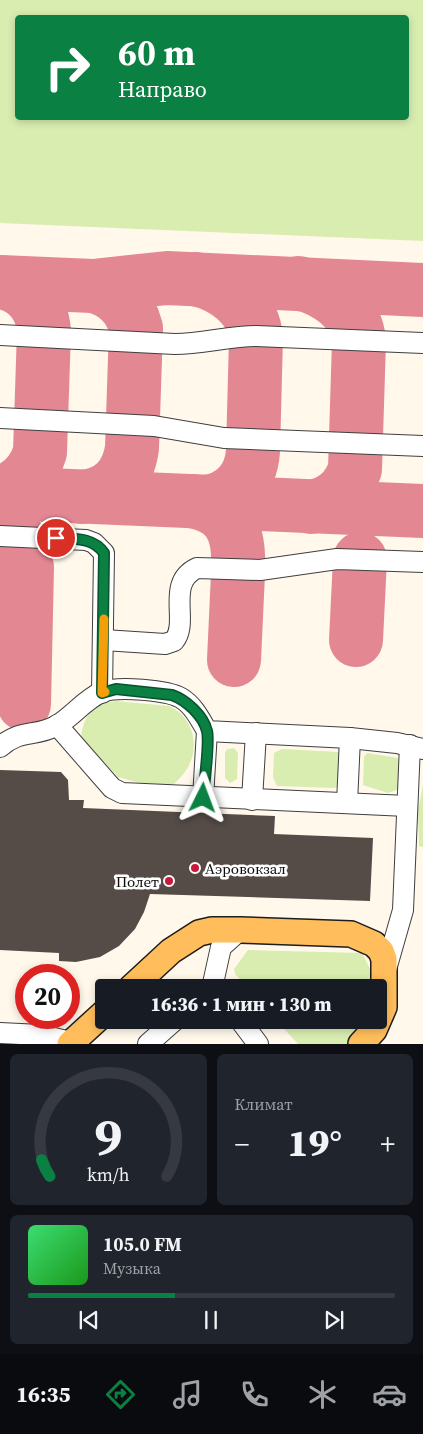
<!DOCTYPE html>
<html lang="ru">
<head>
<meta charset="utf-8">
<style>
	:root { --surface:#171b24; --page:#20242c; --text:#f1f3f6; --muted:#9ea1a6; --line:#363941; --accent:#0b8043 }
	body { margin:0; font-family:"Source Serif 4",serif; background:var(--page); color:var(--text); height:100vh; display:flex; flex-direction:column; font-size:19px; white-space:nowrap }
	* { box-sizing:border-box; margin:0 }
	p { font-size:16px; color:var(--muted) }
	.icon { flex:none; width:28px; height:28px; fill:none; stroke:currentColor; stroke-width:2; stroke-linecap:round; stroke-linejoin:round }
	.map { position:relative; height:1044px; overflow:hidden }
	.sheet { display:flex; flex-direction:column; gap:10px; padding:10px; background:#0d0f14; flex:1 }
	.sheet>* { flex:none }
	.top-card { position:absolute; left:15px; top:15px; width:394px; height:105px; border-radius:5px; box-shadow:0 2px 8px #0003; background:#0b8043; color:#fff; overflow:hidden }
	.speed { position:absolute; left:15px; top:964px; display:flex; gap:10px; font-size:25px; font-weight:700; text-align:center }
	.speed>* { display:grid; place-content:center; width:65px; height:65px; border-radius:50%; background:var(--surface); box-shadow:0 2px 8px #0003; line-height:1 }
	.speed .limit { border:8px solid #d22; background:#fff; color:#111 }
	.pin { position:absolute; display:grid; place-items:center; width:42px; height:42px; color:#fff; margin:-21px; border:2px solid #fff; border-radius:50%; box-shadow:0 1px 5px #0007 }
	.me { position:absolute; width:55px; margin:-28px; rotate:3deg; stroke-linejoin:round; filter:drop-shadow(0 0 4px #0008) }
	.turn { display:flex; align-items:center; gap:18px; height:105px; padding:0 20px; font-size:22px }
	.turn .icon { width:65px; height:65px; stroke-width:2.5 }
	.turn b { display:block; font-size:35px; line-height:42px }
	.big { font-size:38px; font-weight:800; line-height:1.1 }
	.sheet .tile { flex:1; display:flex; flex-direction:column; justify-content:center; gap:8px; min-width:0; padding:0 18px; border-radius:8px; background:var(--page) }
	.sheet .dial { align-items:center; gap:0 }
	.dial svg { height:130px; overflow:visible; fill:none; stroke:var(--line); stroke-width:7; stroke-linecap:round; text-anchor:middle }
	.dial text { fill:var(--text); stroke:none }
	.song { display:flex; align-items:center; gap:15px }
	.cover { width:60px; height:60px; border-radius:8px; background:linear-gradient(135deg,hsl(140 70% 55%),hsl(120 70% 35%)) }
	.played { height:5px; border-radius:2px; background:linear-gradient(90deg,var(--accent) 40%,var(--line) 40%) }
	.keys { display:flex; justify-content:space-around; direction:ltr }
	.heat { display:flex; justify-content:space-between; align-items:center; font-size:28px; direction:ltr }
	.sheet .tiles { flex:1; display:grid; gap:10px; grid-template-columns:1fr 1fr }
	.tile:last-child { grid-column:span 2 }
	.trip { position:absolute; left:95px; top:979px; width:292px; height:50px; border-radius:5px; background:var(--surface); box-shadow:0 2px 8px #0003; font-weight:800; line-height:50px; text-align:center }
	.menu { display:flex; height:80px; justify-content:space-around; align-items:center; background:#090b0e; color:var(--muted) }
	.menu .icon { width:35px; height:35px }
	.menu .selected { color:var(--accent) }
	.menu b { font-size:22px; color:var(--text) }
	.map>svg:first-child { display:block }
	.green { fill:#d9edb1; fill-rule:evenodd }
	.lines { fill:none; stroke-linecap:round; stroke-linejoin:round }
	.taxiway { stroke:#e38893; stroke-width:54 }
	.building { fill:#554b47 }
	.minor-casing { stroke:#3f3f3f; stroke-width:22 }
	.major-casing { stroke:#1d1d1d; stroke-width:28 }
	.minor { stroke:#fff; stroke-width:20 }
	.major { stroke:#ffbe5b; stroke-width:25 }
	.route-casing { stroke:#07532c; stroke-width:12 }
	.route { stroke:#0b8043; stroke-width:9 }
	.slow { stroke:#f59e0b; stroke-width:9 }
	.poi-dot { fill:#c7193b; stroke:#fff; stroke-width:2 }
	.labels { text-anchor:middle; dominant-baseline:central; stroke-width:5; stroke-linejoin:round; paint-order:stroke }
	.poi-label { font-size:15px; fill:#0c0c0c; stroke:#fff; text-anchor:start }
</style>
</head>
<body>
<div class="map">
<svg width="423" height="1044" viewBox="0 0 423 1044">
	<rect width="100%" height="100%" fill="#fff8eb"/>
	<!-- green -->
	<g class="green">
		<path d="M0,0h423v241l-423,-18zM18,18h388v100h-388z"/>
		<path d="M116,701l53,5c21,9 31,35 21,57 -3,8 -11,16 -17,22l-34,-2 -21,-6 -37,-39c3,-23 11,-34 35,-37z"/>
		<polygon points="234,748 238,753 237,779 230,783 225,778 225,753 227,749"/>
		<polygon points="282,749 339,752 343,757 340,786 334,788 277,786 273,777 274,753"/>
		<polygon points="367,753 398,758 401,765 397,790 388,793 363,785 364,757"/>
		<polygon points="423,785 423,847 419,846 418,810"/>
		<polygon points="248,950 362,953 370,969 371,987 247,987 235,974 234,969"/>
		<polygon points="276,1020 368,1020 367,1026 347,1044 298,1044"/>
	</g>
	<g class="lines">
		<!-- taxiway -->
		<g class="taxiway">
			<path d="M195,279c29,6 59,28 61,59l-3,113c-2,28 -19,48 -48,51"/>
			<polyline points="0,282 93,286 167,278 423,290"/>
			<path d="M298,283c28,6 59,27 61,58l-4,128c-7,21 -21,34 -44,38"/>
			<path d="M0,492c21,-5 34,-20 40,-40l4,-121c-2,-25 -17,-44 -43,-49"/>
			<polyline points="0,493 423,511"/>
			<path d="M82,497c29,-3 46,-20 50,-49l4,-120c-6,-23 -21,-37 -43,-42"/>
			<path d="M191,501c54,9 48,51 46,94 -1,21 -2,43 -3,65"/>
			<polyline points="0,515 17,536 27,567 24,704"/>
			<polyline points="356,640 360,559"/>
		</g>
	</g>
	<!-- building -->
	<polygon class="building" points="0,770 61,772 68,780 69,800 84,800 83,808 275,816 274,834 373,838 370,901 150,894 144,912 135,929 119,946 100,957 76,962 59,961 59,953 0,950"/>
	<g class="lines">
		<!-- minor casing -->
		<g class="minor-casing">
			<g id="minor">
				<path d="M0,335l175,9c27,0 54,-8 81,-8l167,7"/>
				<polyline points="0,418 154,426 224,438 423,446"/>
				<polyline points="0,536 86,540 94,543 104,553 102,693"/>
				<path d="M104,640l61,4 9,-3c16,-19 -9,-58 23,-73l63,2 77,-11 86,3"/>
				<polyline points="57,725 112,788 122,793 407,806"/>
				<path d="M0,747c20,-18 35,-10 56,-21 16,-9 29,-27 46,-34 16,-6 65,-2 79,6 12,7 19,21 26,33l143,7 47,5 26,6"/>
				<polyline points="203,798 207,731"/>
				<polyline points="252,800 256,733"/>
				<polyline points="347,803 350,738"/>
				<polyline points="385,973 403,910 410,745"/>
				<polyline points="212,988 221,947 240,930"/>
				<polyline points="240,1020 258,1044"/>
				<polyline points="0,1033 41,1035 71,1042"/>
				<polyline points="148,1044 175,1020"/>
			</g>
		</g>
		<!-- major casing -->
		<g class="major-casing">
			<g id="major">
				<polyline points="131,988 171,951 199,933 212,930 240,930 351,934 374,944 381,951 384,959 384,1007 374,1030 361,1044"/>
				<polyline points="70,1044 104,1013"/>
			</g>
		</g>
		<!-- minor -->
		<use href="#minor" class="minor"/>
		<!-- major -->
		<use href="#major" class="major"/>
	</g>
	<g class="lines">
		<!-- route casing -->
		<g class="route-casing">
			<path id="route" d="M56,538c18,1 37,-1 48,15l-2,140 14,-4 56,6c14,5 31,20 35,36 3,11 -3,53 -4,67"/>
		</g>
		<!-- route -->
		<use href="#route" class="route"/>
		<!-- slow -->
		<polyline class="slow" points="104,619 102,693 105,692"/>
	</g>
	<!-- markers -->
	<g class="poi-dot">
		<circle cx="195" cy="868" r="5"/>
		<circle cx="169" cy="881" r="5"/>
	</g>
	<g class="labels">
		<!-- poi labels -->
		<g class="poi-label">
			<text x="205" y="868">Аэровокзал</text>
			<text x="159" y="881" text-anchor="end">Полет</text>
		</g>
	</g>
</svg>
<div class="speed"><div class="limit">20</div></div>
<div class="pin" style="left:56px;top:538px;background:#d93025"><svg class="icon" aria-label="arrive" viewBox="0 0 24 24"><path d="M6 21V4h12l-3 4 3 4H6"/></svg></div>
<svg class="me" style="left:203px;top:798px" viewBox="-20 -20 40 40"><path d="M0-17L14 15 0 8-14 15z" fill="#0b8043" stroke="#fff" stroke-width="4"/></svg>
<div class="trip">16:36 · 1 мин · 130 m</div>
<div class="top-card">
<div class="turn"><svg class="icon" aria-label="right" viewBox="0 0 24 24"><path d="M7 20v-9h11M14 6l5 5-5 5"/></svg><div><b>60 m</b>Направо</div></div>
</div>
</div>
<section class="sheet">
<div class="tiles">
<div class="tile dial"><svg viewBox="0 0 100 80">
<path d="M14 69A42 42 0 1 1 86 69"/>
<path d="M14 69A42 42 0 0 1 9 59" stroke="#0b8043"/>
<text x="50" y="56" font-size="32" font-weight="700">9</text>
<text x="50" y="72" font-size="11">km/h</text>
</svg></div>
<div class="tile"><p>Климат</p>
<div class="heat"><a>−</a><b class="big">19°</b><a>+</a></div>
</div>
<div class="tile">
<div class="song"><i class="cover"></i><div><b>105.0 FM</b><p>Музыка</p></div></div>
<div class="played"></div>
<div class="keys"><svg class="icon" aria-label="previous" viewBox="0 0 24 24"><path d="M18 5L8 12l10 7zM5 5v14"/></svg><svg class="icon" aria-label="pause" viewBox="0 0 24 24"><path d="M8 5v14M16 5v14"/></svg><svg class="icon" aria-label="next" viewBox="0 0 24 24"><path d="M6 5l10 7-10 7zM19 5v14"/></svg></div>
</div>
</div>
</section>
<nav class="menu">
<b>16:35</b>
<svg class="icon selected" aria-label="directions" viewBox="0 0 24 24"><path d="M12 3l9 9-9 9-9-9zM9 14v-3h6M13 9l2 2-2 2"/></svg>
<svg class="icon" aria-label="music" viewBox="0 0 24 24"><path d="M9 18V5l10-2v13"/><circle cx="6" cy="18" r="3"/><circle cx="16" cy="16" r="3"/></svg>
<svg class="icon" aria-label="phone" viewBox="0 0 24 24"><path d="M5 4h4l2 5-3 2q2 4 5 5l2-3 5 2v4C11 20 4 13 5 4z"/></svg>
<svg class="icon" aria-label="climate" viewBox="0 0 24 24"><path d="M12 3v18M4 7l16 10M4 17L20 7"/></svg>
<svg class="icon" aria-label="car" viewBox="0 0 24 24"><path d="M5 17H2v-5l4-1 3-4h7l3 4 3 1v5h-3M9 17h6M6 11h13"/><circle cx="7" cy="17" r="2"/><circle cx="17" cy="17" r="2"/></svg>
</nav>
</body>
</html>
